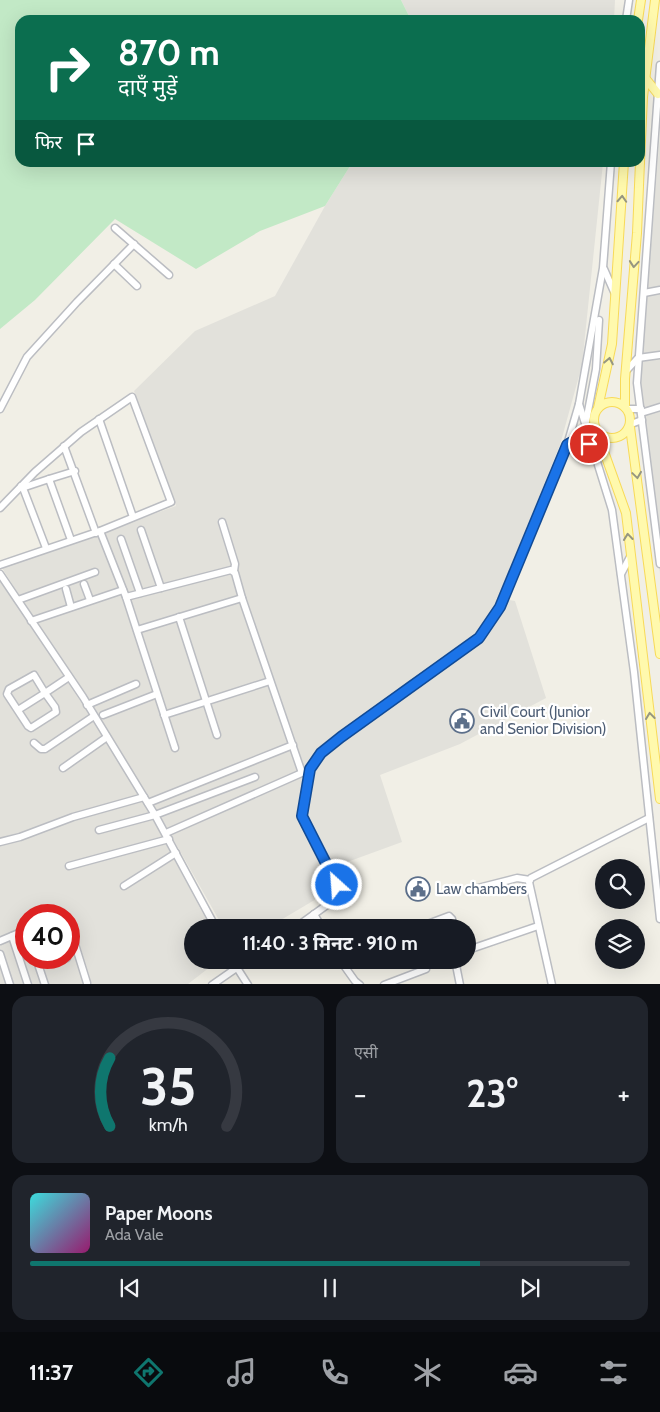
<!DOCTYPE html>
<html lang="hi">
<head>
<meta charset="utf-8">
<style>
	:root { --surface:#171b24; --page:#20242c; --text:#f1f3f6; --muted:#9ea1a6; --line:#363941; --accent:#0f766e }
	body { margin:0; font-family:Cabin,"Noto Sans Devanagari",sans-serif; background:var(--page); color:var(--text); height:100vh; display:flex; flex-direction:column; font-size:19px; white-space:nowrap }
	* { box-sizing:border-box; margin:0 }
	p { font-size:16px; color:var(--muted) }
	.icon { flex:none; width:28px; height:28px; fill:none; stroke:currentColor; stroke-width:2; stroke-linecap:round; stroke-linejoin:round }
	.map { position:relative; height:984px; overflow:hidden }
	.side { display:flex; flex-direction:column; gap:12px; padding:12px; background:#0d0f14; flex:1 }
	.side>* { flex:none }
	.guide { position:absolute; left:15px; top:15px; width:630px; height:152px; border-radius:15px; box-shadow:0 5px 20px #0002; background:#0b6e4f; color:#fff; overflow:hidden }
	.buttons { position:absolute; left:595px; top:859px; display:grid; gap:10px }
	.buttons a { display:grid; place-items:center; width:50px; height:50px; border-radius:50%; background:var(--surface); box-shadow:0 5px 20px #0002; font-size:25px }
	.speed { position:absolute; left:15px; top:904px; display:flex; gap:10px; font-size:25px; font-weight:700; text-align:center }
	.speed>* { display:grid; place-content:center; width:65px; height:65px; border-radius:50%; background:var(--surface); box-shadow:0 5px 20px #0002; line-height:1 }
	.speed .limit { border:8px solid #d22; background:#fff; color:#111 }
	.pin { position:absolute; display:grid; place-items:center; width:42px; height:42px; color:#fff; margin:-21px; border:2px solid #fff; border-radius:50%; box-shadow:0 1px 5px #0007 }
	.me { position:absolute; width:55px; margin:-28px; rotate:334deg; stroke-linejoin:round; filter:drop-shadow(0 0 4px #0008) }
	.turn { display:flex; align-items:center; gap:18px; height:105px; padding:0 20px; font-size:22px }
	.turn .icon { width:65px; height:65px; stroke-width:2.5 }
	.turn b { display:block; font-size:35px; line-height:42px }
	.then { display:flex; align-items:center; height:48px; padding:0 20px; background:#0003; gap:10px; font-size:19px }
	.big { font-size:38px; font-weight:700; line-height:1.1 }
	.side .widget { flex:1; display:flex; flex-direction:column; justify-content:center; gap:8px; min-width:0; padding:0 18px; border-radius:15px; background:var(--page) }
	.side .dial { align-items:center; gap:0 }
	.dial svg { height:130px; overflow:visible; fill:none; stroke:var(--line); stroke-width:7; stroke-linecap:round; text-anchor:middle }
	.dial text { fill:var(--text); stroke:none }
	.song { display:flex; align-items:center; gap:15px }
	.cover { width:60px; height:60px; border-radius:8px; background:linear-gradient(135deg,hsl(180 70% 55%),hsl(320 70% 35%)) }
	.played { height:5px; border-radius:2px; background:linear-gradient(90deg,var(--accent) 75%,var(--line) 75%) }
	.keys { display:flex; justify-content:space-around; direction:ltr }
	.heat { display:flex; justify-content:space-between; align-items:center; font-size:28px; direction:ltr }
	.side .tiles { flex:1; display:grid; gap:12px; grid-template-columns:1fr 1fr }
	.widget:last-child { grid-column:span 2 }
	.trip { position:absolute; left:184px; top:919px; width:292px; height:50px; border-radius:25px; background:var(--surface); box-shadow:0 5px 20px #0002; font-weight:700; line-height:50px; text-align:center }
	.menu { display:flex; height:80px; justify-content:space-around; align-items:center; background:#090b0e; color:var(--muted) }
	.menu .icon { width:35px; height:35px }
	.menu .current { color:var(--accent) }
	.menu b { font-size:22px; color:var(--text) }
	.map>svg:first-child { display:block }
	.industrial { fill:#e2e1db; fill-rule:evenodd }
	.green { fill:#c2e9c6 }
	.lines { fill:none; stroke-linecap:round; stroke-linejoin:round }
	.minor-casing { stroke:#bbbdc2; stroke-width:9 }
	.major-casing { stroke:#f8da58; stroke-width:10 }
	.minor { stroke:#fff; stroke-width:6 }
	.major { stroke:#fff9ad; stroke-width:8 }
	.oneway { stroke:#969680 }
	.route-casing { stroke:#114b97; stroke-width:12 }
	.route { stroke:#1a73e8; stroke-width:9 }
	.labels { text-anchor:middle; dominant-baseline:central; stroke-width:4.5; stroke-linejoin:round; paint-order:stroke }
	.service-label { font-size:15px; fill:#4e5e75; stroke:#fff; text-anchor:start }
</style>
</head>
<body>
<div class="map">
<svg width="660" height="985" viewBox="0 0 660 985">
	<rect width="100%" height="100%" fill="#f1efe6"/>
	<!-- industrial -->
	<g class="industrial">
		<polygon points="401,0 615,0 614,20 411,20"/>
		<polygon points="660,134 660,574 640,383"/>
		<polygon points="352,163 603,163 582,365 560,445 498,598 515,601 546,698 460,744 380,775 402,842 328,869 333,883 323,895 269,927 223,927 155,807 2,568 176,506 134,391 195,331 275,296 325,206"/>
		<path d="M0,579l103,157 49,82 58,109 -18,1v32h27l-31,24h-188zM26,915h43v43h-43z"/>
	</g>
	<!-- green -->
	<polygon class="green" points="0,0 401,0 411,20 20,20 20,162 352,163 325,206 260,231 196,269 115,219 35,300 0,329"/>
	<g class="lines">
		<!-- minor casing -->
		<g class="minor-casing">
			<g id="minor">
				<polyline points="626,20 629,0"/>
				<polyline points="660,65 637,383 660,564"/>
				<polyline points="115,228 169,275"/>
				<polyline points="114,264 137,286"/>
				<polyline points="604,269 615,294"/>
				<polyline points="644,293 660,290"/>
				<polyline points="626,371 638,358 660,355"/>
				<polyline points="579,404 612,510 634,672 660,919"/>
				<polyline points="0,409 27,357 77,302 134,244"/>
				<polyline points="627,409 641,409"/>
				<polyline points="641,413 660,407"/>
				<polyline points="99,419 133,517"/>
				<polyline points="586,422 596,369 599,320"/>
				<polyline points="631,424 642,420"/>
				<polyline points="567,445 573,441 585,441 591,448"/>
				<polyline points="64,446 96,533"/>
				<polyline points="49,479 75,471"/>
				<polyline points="21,486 25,487 49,479 71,540"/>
				<polyline points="23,488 46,548"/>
				<polyline points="0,508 35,472 81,432 132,397 171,502 100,531 0,565"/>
				<polyline points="222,522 235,564 234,571"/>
				<polyline points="141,530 161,588"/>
				<polyline points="100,531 126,597 175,748"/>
				<polyline points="121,539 140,593"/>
				<polyline points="0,574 83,697 155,815 216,928"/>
				<polyline points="621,574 630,557"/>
				<polyline points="84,584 90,600"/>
				<polyline points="66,589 71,607"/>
				<polyline points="126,597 231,570 235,573 242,598"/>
				<polyline points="18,600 95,572"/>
				<polyline points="179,617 217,735"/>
				<polyline points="31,621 123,590"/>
				<polyline points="137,630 242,598 302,773"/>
				<polyline points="87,705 136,684"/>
				<polyline points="18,710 45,693 34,675 9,689 7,694 28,726 31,728 56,712 55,707 45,693 69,677"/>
				<polyline points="103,715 157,694"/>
				<polyline points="164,715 270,681"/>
				<polyline points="34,743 41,749 45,749 94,716"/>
				<polyline points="63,768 107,737"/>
				<polyline points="148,803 293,745"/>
				<polyline points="99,830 155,815 255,777"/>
				<polyline points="166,833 304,772"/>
				<polyline points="0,842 20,837 73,817 144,797"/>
				<polyline points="69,866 169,839"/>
				<polyline points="124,886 176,853"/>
				<polyline points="474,889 517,878 530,880"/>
				<polyline points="314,914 322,928"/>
				<polyline points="53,915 59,913 65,915"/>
				<polyline points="69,925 87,983"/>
				<polyline points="295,928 331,902 337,892 334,877 302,816 310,769 321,753 341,737 409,686 474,643 500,607 567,445 579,404 603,268 611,162"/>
				<polyline points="417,928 449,916 452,919 453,928"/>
				<polyline points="12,936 28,985"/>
				<polyline points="0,941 26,930"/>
				<polyline points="468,950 538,926"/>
				<polyline points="0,954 10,985"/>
				<polyline points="36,958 45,985"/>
				<polyline points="232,960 248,985"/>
				<polyline points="340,960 355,981 360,985"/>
				<polyline points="455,960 460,985"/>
				<polyline points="51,964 67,958"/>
				<polyline points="212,985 248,960"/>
				<polyline points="384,985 426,969"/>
				<polyline points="552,985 529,882 531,878 649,818"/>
			</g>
		</g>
		<!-- major casing -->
		<g class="major-casing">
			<g id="major">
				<polyline points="638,20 641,0"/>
				<polyline points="646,79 658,94"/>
				<polyline points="640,162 643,97 655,0"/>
				<circle cx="612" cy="420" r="18"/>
				<polyline points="625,407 625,379 637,233 640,162"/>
				<polyline points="598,408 612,344 624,162"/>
				<polyline points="630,427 660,654"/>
				<polyline points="597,432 626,513 660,799"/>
			</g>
		</g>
		<!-- minor -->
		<use href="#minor" class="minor"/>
		<!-- major -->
		<use href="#major" class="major"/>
	</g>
	<!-- one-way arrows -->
	<defs><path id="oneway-chevron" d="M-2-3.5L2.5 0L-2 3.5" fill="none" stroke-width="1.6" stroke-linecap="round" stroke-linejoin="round" transform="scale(1.25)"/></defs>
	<g class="oneway">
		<use href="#oneway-chevron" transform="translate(622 199) rotate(-87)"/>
		<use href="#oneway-chevron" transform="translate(634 264) rotate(95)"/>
		<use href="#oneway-chevron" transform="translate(609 361) rotate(-79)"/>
		<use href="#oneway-chevron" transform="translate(637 475) rotate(82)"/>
		<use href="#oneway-chevron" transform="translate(628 537) rotate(-96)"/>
		<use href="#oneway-chevron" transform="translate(650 716) rotate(-97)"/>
	</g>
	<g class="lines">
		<!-- route casing -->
		<g class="route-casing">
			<path id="route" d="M337,885l-35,-69 8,-47 11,-16 20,-16 138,-99 21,-31 67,-162c7,-5 16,-8 22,-1"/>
		</g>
		<!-- route -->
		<use href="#route" class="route"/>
	</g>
	<!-- icons -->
	<defs>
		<g id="civic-ring" transform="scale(1.25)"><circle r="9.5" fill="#fff" stroke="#5c6f8a" stroke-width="1.5"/><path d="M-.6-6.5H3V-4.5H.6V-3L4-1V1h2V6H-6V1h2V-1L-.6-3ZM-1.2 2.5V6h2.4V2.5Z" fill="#5c6f8a"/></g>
	</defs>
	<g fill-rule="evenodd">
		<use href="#civic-ring" x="462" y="721"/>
		<use href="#civic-ring" x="418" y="889"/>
	</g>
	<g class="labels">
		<!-- service labels -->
		<g class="service-label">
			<text x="480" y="712">Civil Court (Junior<tspan x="480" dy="17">and Senior Division)</tspan></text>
			<text x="436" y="889">Law chambers</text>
		</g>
	</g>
</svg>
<div class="buttons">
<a><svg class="icon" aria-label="search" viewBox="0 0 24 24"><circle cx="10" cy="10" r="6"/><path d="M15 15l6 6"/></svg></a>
<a><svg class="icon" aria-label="layers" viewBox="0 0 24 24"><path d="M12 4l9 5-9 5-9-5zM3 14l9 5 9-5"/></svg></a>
</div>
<div class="speed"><div class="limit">40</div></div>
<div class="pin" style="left:589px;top:444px;background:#d93025"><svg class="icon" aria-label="arrive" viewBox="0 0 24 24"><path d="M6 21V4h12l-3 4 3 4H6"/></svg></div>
<svg class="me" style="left:337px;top:885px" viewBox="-20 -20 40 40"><circle r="17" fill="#1a73e8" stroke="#fff" stroke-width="3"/><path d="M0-11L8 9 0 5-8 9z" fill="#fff"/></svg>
<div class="trip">11:40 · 3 मिनट · 910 m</div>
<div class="guide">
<div class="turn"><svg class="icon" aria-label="right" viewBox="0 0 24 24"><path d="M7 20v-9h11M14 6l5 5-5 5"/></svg><div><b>870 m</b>दाएँ मुड़ें</div></div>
<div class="then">फिर<svg class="icon" aria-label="arrive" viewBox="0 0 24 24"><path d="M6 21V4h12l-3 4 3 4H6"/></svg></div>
</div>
</div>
<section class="side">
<div class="tiles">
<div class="widget dial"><svg viewBox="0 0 100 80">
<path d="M14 69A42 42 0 1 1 86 69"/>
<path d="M14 69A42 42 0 0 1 14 27" stroke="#0f766e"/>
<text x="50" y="56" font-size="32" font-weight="700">35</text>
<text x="50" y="72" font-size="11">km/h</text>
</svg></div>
<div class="widget"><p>एसी</p>
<div class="heat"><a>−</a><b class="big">23°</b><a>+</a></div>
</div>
<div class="widget">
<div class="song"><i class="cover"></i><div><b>Paper Moons</b><p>Ada Vale</p></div></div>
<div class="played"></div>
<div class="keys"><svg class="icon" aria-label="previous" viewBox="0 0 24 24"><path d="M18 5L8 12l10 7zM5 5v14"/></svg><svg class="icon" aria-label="pause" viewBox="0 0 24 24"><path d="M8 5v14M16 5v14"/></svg><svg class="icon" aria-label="next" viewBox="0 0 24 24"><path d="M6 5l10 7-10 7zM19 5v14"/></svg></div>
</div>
</div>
</section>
<nav class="menu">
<b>11:37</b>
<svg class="icon current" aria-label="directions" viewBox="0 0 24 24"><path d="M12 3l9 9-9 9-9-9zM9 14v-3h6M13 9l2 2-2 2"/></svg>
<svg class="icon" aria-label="music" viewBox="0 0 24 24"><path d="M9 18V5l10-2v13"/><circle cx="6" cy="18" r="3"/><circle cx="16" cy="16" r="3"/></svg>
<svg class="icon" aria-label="phone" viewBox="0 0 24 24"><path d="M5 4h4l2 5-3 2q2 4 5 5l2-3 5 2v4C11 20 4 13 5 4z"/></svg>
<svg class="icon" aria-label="climate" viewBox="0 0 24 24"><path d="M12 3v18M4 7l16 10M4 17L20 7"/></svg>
<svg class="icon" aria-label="car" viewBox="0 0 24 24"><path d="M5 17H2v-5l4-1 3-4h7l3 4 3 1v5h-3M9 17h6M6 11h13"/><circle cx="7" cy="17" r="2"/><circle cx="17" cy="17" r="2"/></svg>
<svg class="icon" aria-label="filters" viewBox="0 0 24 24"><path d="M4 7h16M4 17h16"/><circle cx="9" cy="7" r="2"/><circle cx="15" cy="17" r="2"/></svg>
</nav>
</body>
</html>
